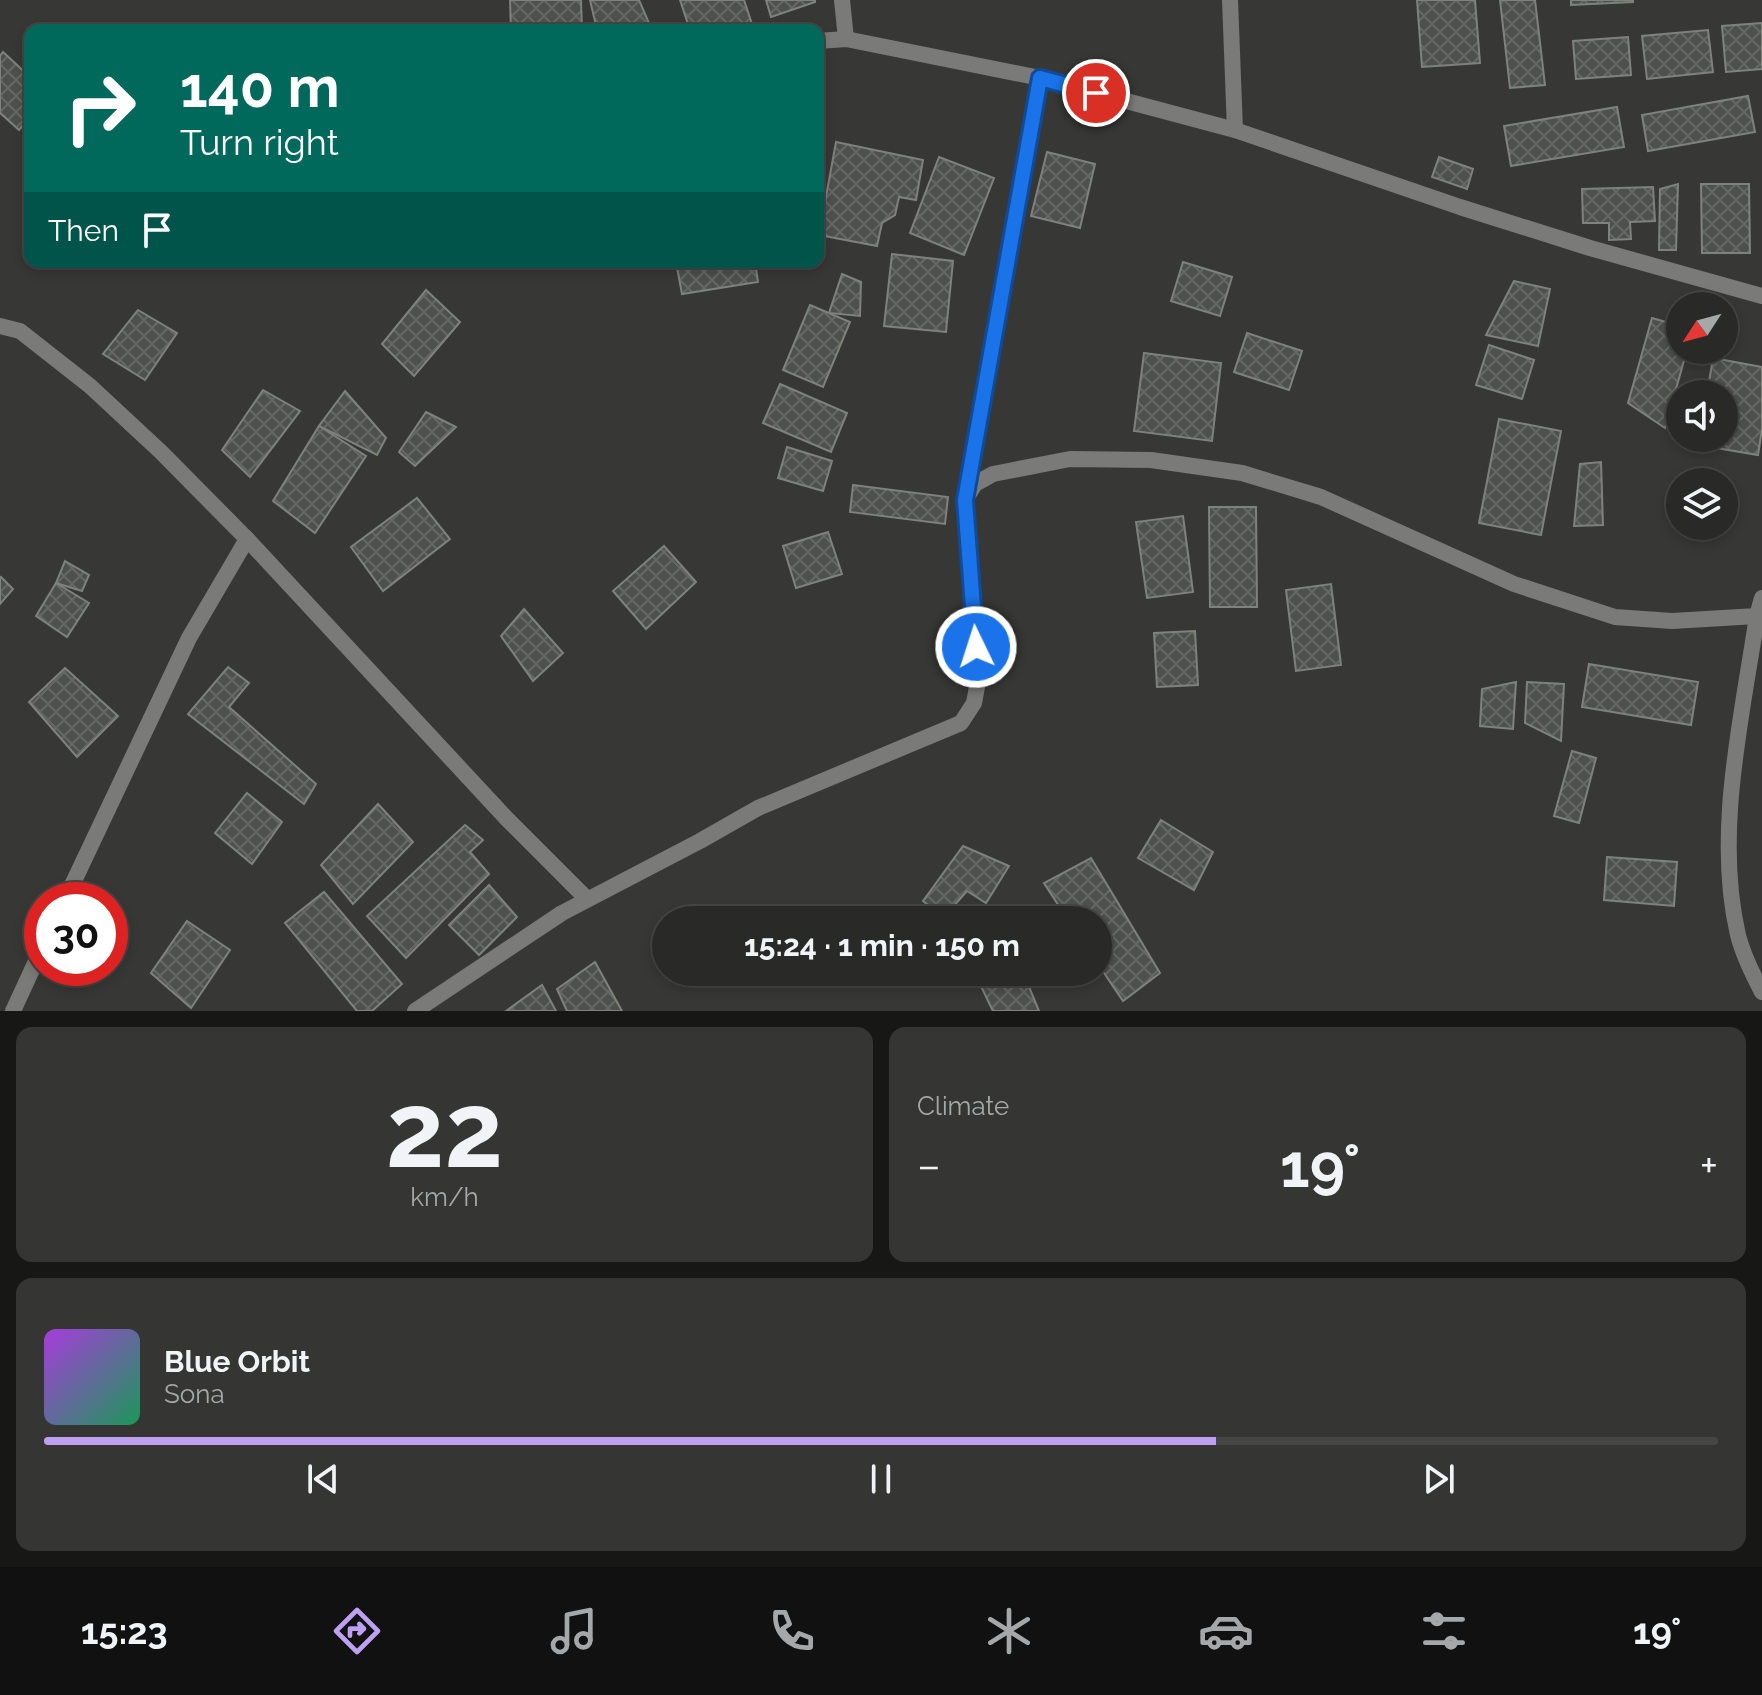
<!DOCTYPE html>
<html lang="en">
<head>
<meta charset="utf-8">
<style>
	:root { --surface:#292a28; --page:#353634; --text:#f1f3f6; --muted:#a5a7a8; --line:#454645; --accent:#bca0f2 }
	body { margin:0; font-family:Raleway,sans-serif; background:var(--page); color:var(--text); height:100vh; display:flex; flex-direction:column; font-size:30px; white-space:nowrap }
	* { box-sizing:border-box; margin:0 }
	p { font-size:26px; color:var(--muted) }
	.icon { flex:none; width:44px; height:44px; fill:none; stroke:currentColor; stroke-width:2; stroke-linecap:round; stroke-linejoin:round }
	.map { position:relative; height:1011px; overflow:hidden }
	.details { display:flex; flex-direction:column; gap:16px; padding:16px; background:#171716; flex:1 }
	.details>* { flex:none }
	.guide { position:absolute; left:24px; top:24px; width:800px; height:244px; border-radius:16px; box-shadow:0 4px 12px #0003,0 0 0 2px var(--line); background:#00695c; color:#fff; overflow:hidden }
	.needle { width:52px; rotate:234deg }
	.buttons { position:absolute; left:1666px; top:292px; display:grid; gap:16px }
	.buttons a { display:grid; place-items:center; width:72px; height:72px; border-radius:50%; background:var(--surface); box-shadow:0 4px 12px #0003,0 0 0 2px var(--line); font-size:40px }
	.speed { position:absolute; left:24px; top:882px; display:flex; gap:16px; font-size:40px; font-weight:700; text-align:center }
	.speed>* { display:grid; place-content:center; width:104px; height:104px; border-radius:50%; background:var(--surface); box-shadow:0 4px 12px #0003,0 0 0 2px var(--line); line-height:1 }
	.speed .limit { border:12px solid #d22; background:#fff; color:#111 }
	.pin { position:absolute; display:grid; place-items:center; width:68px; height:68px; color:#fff; margin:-34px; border:4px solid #fff; border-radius:50%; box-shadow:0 2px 8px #0007 }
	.me { position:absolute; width:88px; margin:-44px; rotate:356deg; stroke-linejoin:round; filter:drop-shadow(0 0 6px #0008) }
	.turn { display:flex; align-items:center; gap:28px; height:168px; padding:0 24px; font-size:36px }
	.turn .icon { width:104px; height:104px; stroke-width:2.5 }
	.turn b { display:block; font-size:56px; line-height:68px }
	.then { display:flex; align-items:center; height:76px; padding:0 24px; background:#0003; gap:16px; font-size:30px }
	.big { font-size:60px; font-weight:700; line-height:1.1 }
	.details .card { flex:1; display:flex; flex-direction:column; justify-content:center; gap:12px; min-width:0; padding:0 28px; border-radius:16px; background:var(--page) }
	.details .dial { align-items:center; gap:0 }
	.dial b { font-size:104px; line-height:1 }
	.song { display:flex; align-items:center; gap:24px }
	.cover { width:96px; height:96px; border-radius:12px; background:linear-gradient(135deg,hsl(280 70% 55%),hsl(150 70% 35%)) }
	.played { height:8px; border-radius:4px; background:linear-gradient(90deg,var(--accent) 70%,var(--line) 70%) }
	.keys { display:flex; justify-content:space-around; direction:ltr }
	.heat { display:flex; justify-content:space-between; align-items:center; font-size:44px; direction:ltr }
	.details .tiles { flex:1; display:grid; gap:16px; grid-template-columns:1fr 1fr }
	.card:last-child { grid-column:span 2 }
	.trip { position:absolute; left:652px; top:906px; width:460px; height:80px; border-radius:40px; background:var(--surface); box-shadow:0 4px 12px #0003,0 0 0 2px var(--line); font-weight:700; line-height:80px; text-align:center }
	.tabs { display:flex; height:128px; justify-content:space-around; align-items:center; background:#101110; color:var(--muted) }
	.tabs .icon { width:56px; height:56px }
	.tabs .selected { color:var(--accent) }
	.tabs b { font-size:36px; color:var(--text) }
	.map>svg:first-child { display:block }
	.building { fill:url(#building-cross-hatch); stroke:#7f817d; stroke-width:2 }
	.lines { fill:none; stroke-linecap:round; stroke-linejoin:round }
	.minor { stroke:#7a7b79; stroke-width:16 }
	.route-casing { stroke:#114b97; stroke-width:20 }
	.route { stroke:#1a73e8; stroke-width:14 }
</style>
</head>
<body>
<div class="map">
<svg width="1762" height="1011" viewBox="0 0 1762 1011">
	<defs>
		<pattern id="building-cross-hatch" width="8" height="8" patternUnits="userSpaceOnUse" patternTransform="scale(2)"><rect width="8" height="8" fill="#4e504c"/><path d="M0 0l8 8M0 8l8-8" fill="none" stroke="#676865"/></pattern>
	</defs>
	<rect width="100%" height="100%" fill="#373835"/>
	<!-- building -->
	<g class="building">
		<polygon points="510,0 581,0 582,30 511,30"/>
		<polygon points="590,0 639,0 652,30 597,30"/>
		<polygon points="680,0 744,0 754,30 690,30"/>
		<polygon points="766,0 815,0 815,2 771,17"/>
		<polygon points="1417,0 1475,0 1480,63 1422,67"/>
		<polygon points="1500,0 1535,0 1545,85 1510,88"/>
		<polygon points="1571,0 1633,0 1633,2 1571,5"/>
		<polygon points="1762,23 1762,69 1726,72 1722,26"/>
		<polygon points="1708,30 1713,72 1647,79 1642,36"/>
		<polygon points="1628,37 1631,75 1576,79 1573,41"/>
		<polygon points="3,52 30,77 30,117 19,130 0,113 0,56"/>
		<polygon points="1748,96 1755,132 1648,151 1642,115"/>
		<polygon points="1617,107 1624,147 1511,166 1504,126"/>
		<polygon points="836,142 923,160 916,200 899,197 895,215 882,223 877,246 819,235"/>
		<polygon points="1047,152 1095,164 1080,228 1031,216"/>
		<polygon points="939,157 994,178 964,255 910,233"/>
		<polygon points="1439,157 1473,169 1467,189 1432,177"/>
		<polygon points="1678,184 1676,250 1659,250 1660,189"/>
		<polygon points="1701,184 1749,184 1750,253 1702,253"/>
		<polygon points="1653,187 1655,221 1630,222 1631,239 1609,240 1609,223 1583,223 1582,189"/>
		<polygon points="892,254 953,261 946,332 884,326"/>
		<polygon points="676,262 755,262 758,282 682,294"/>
		<polygon points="1183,262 1232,277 1220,316 1171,301"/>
		<polygon points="842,274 861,282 860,316 829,313"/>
		<polygon points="1514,281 1550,289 1538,346 1486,335"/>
		<polygon points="426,290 460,322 414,376 382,344"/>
		<polygon points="810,305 850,322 823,387 783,370"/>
		<polygon points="138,310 177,333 145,380 103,354"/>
		<polygon points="1652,318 1680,326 1680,350 1687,350 1665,428 1628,403"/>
		<polygon points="1247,333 1302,351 1289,390 1234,372"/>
		<polygon points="1489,345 1534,360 1522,399 1476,385"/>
		<polygon points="1144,353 1221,363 1212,441 1134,431"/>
		<polygon points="1713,358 1762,367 1762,429 1758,455 1698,445 1699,438 1724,438 1724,394 1707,394"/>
		<polygon points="780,384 847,413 831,452 763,423"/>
		<polygon points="263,390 300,411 250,477 222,450"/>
		<polygon points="345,391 386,438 377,455 319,426"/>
		<polygon points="426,412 456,427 415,466 399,452"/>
		<polygon points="1499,419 1561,431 1541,535 1479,523"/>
		<polygon points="319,426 366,456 315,533 273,501"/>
		<polygon points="787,447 832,461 823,491 778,478"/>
		<polygon points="1601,462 1603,525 1574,526 1580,464"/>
		<polygon points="853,485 948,497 945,524 850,512"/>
		<polygon points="417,498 450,539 383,591 351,547"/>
		<polygon points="1209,507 1256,507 1257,607 1210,607"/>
		<polygon points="1183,516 1193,592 1147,598 1136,522"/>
		<polygon points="828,532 842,574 796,588 783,546"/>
		<polygon points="664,546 696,582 646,629 613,591"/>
		<polygon points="65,561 89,575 82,591 56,583"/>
		<polygon points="1,577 13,589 0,604 0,578"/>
		<polygon points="56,583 89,603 67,637 36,616"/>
		<polygon points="1331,584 1341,665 1296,671 1286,590"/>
		<polygon points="524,609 563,653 533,681 501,636"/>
		<polygon points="1195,631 1198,685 1157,687 1154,633"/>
		<polygon points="1589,664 1698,682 1691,725 1582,707"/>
		<polygon points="228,667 249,683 229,707 316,784 304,804 188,714"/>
		<polygon points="65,668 118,716 77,757 29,702"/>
		<polygon points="1516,682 1513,729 1480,726 1482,689"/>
		<polygon points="1527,682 1564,684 1561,741 1525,723"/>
		<polygon points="1572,751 1596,758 1579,823 1554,816"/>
		<polygon points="247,793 282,822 252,864 215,833"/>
		<polygon points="378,804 413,842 353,904 321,865"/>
		<polygon points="1161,820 1213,852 1194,890 1138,858"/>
		<polygon points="465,825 483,840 470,852 489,874 406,958 367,916"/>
		<polygon points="963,846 1009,866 986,903 967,891 944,917 923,901"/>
		<polygon points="1607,857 1677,862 1674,906 1604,900"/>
		<polygon points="1091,858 1160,973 1123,1001 1098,964 1098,920 1068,920 1044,883"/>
		<polygon points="489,885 517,917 479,955 449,925"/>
		<polygon points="324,892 402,984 372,1011 357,1011 285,923"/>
		<polygon points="187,921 230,950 191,1008 151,973"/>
		<polygon points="595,962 622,1011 567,1011 557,989"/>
		<polygon points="781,972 809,972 800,986"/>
		<polygon points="974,972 1023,972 1039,1011 993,1011"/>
		<polygon points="542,985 556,1011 506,1011"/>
	</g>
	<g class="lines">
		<!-- minor -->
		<g class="minor">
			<polyline points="842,0 846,39"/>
			<polyline points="1230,0 1235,130"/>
			<polyline points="818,41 846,39 1040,78 1235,130 1460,207 1590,248 1762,296"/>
			<polyline points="0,326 20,331 90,386 161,452 247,539 507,819 587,899"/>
			<polyline points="968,495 975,484 993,474 1070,459 1151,460 1242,473 1321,497 1514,584 1615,617 1672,621 1757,616 1762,598"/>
			<path d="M1757,616c-15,102 -43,217 -19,319 5,20 15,40 24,57"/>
			<polyline points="65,900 189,638 247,539"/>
			<polyline points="13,1011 42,948"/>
			<polyline points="415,1011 562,913 700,841 758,808 961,723 974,703 979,676 965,500 1040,78"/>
		</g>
	</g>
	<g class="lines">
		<!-- route casing -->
		<g class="route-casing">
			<polyline id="route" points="976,647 965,500 1040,78 1096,93"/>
		</g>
		<!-- route -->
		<use href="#route" class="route"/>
	</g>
</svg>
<div class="buttons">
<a><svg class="needle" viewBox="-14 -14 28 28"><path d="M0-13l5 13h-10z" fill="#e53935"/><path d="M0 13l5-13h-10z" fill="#a5a7a8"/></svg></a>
<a><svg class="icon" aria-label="sound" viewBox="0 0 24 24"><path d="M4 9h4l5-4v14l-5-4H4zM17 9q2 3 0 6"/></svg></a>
<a><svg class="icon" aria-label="layers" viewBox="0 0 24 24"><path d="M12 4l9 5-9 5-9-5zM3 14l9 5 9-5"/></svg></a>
</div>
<div class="speed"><div class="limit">30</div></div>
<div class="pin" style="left:1096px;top:93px;background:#d93025"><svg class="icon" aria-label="arrive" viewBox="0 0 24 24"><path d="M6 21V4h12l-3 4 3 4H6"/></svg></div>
<svg class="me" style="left:976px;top:647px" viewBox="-20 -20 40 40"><circle r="17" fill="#1a73e8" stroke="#fff" stroke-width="3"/><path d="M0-11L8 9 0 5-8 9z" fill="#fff"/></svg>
<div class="trip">15:24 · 1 min · 150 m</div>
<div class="guide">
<div class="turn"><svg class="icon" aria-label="right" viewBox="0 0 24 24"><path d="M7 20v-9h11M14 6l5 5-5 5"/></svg><div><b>140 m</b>Turn right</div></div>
<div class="then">Then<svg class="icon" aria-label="arrive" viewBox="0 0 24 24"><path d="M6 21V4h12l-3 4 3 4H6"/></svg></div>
</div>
</div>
<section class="details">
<div class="tiles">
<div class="card dial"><b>22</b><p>km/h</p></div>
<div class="card"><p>Climate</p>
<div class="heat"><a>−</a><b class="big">19°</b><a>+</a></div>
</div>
<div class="card">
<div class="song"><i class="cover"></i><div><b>Blue Orbit</b><p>Sona</p></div></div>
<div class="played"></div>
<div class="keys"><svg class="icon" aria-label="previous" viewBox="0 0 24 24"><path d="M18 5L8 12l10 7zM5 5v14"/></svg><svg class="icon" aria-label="pause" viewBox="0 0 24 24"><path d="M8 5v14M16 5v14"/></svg><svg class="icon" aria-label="next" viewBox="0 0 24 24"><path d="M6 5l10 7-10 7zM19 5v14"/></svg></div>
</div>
</div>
</section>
<nav class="tabs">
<b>15:23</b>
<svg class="icon selected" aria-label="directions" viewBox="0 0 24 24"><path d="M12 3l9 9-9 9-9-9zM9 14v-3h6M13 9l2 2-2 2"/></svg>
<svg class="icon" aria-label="music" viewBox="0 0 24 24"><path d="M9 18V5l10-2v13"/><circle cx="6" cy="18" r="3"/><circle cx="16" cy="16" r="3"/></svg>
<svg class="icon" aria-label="phone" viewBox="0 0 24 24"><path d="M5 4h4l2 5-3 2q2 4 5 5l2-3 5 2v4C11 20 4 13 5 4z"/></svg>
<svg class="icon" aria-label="climate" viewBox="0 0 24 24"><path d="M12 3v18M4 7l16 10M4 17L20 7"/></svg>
<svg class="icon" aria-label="car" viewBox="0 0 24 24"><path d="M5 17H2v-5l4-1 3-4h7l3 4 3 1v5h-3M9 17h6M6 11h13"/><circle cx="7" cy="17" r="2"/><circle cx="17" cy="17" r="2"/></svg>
<svg class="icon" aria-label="filters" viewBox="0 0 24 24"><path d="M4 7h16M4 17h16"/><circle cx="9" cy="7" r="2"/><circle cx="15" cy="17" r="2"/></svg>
<b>19°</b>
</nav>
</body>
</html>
